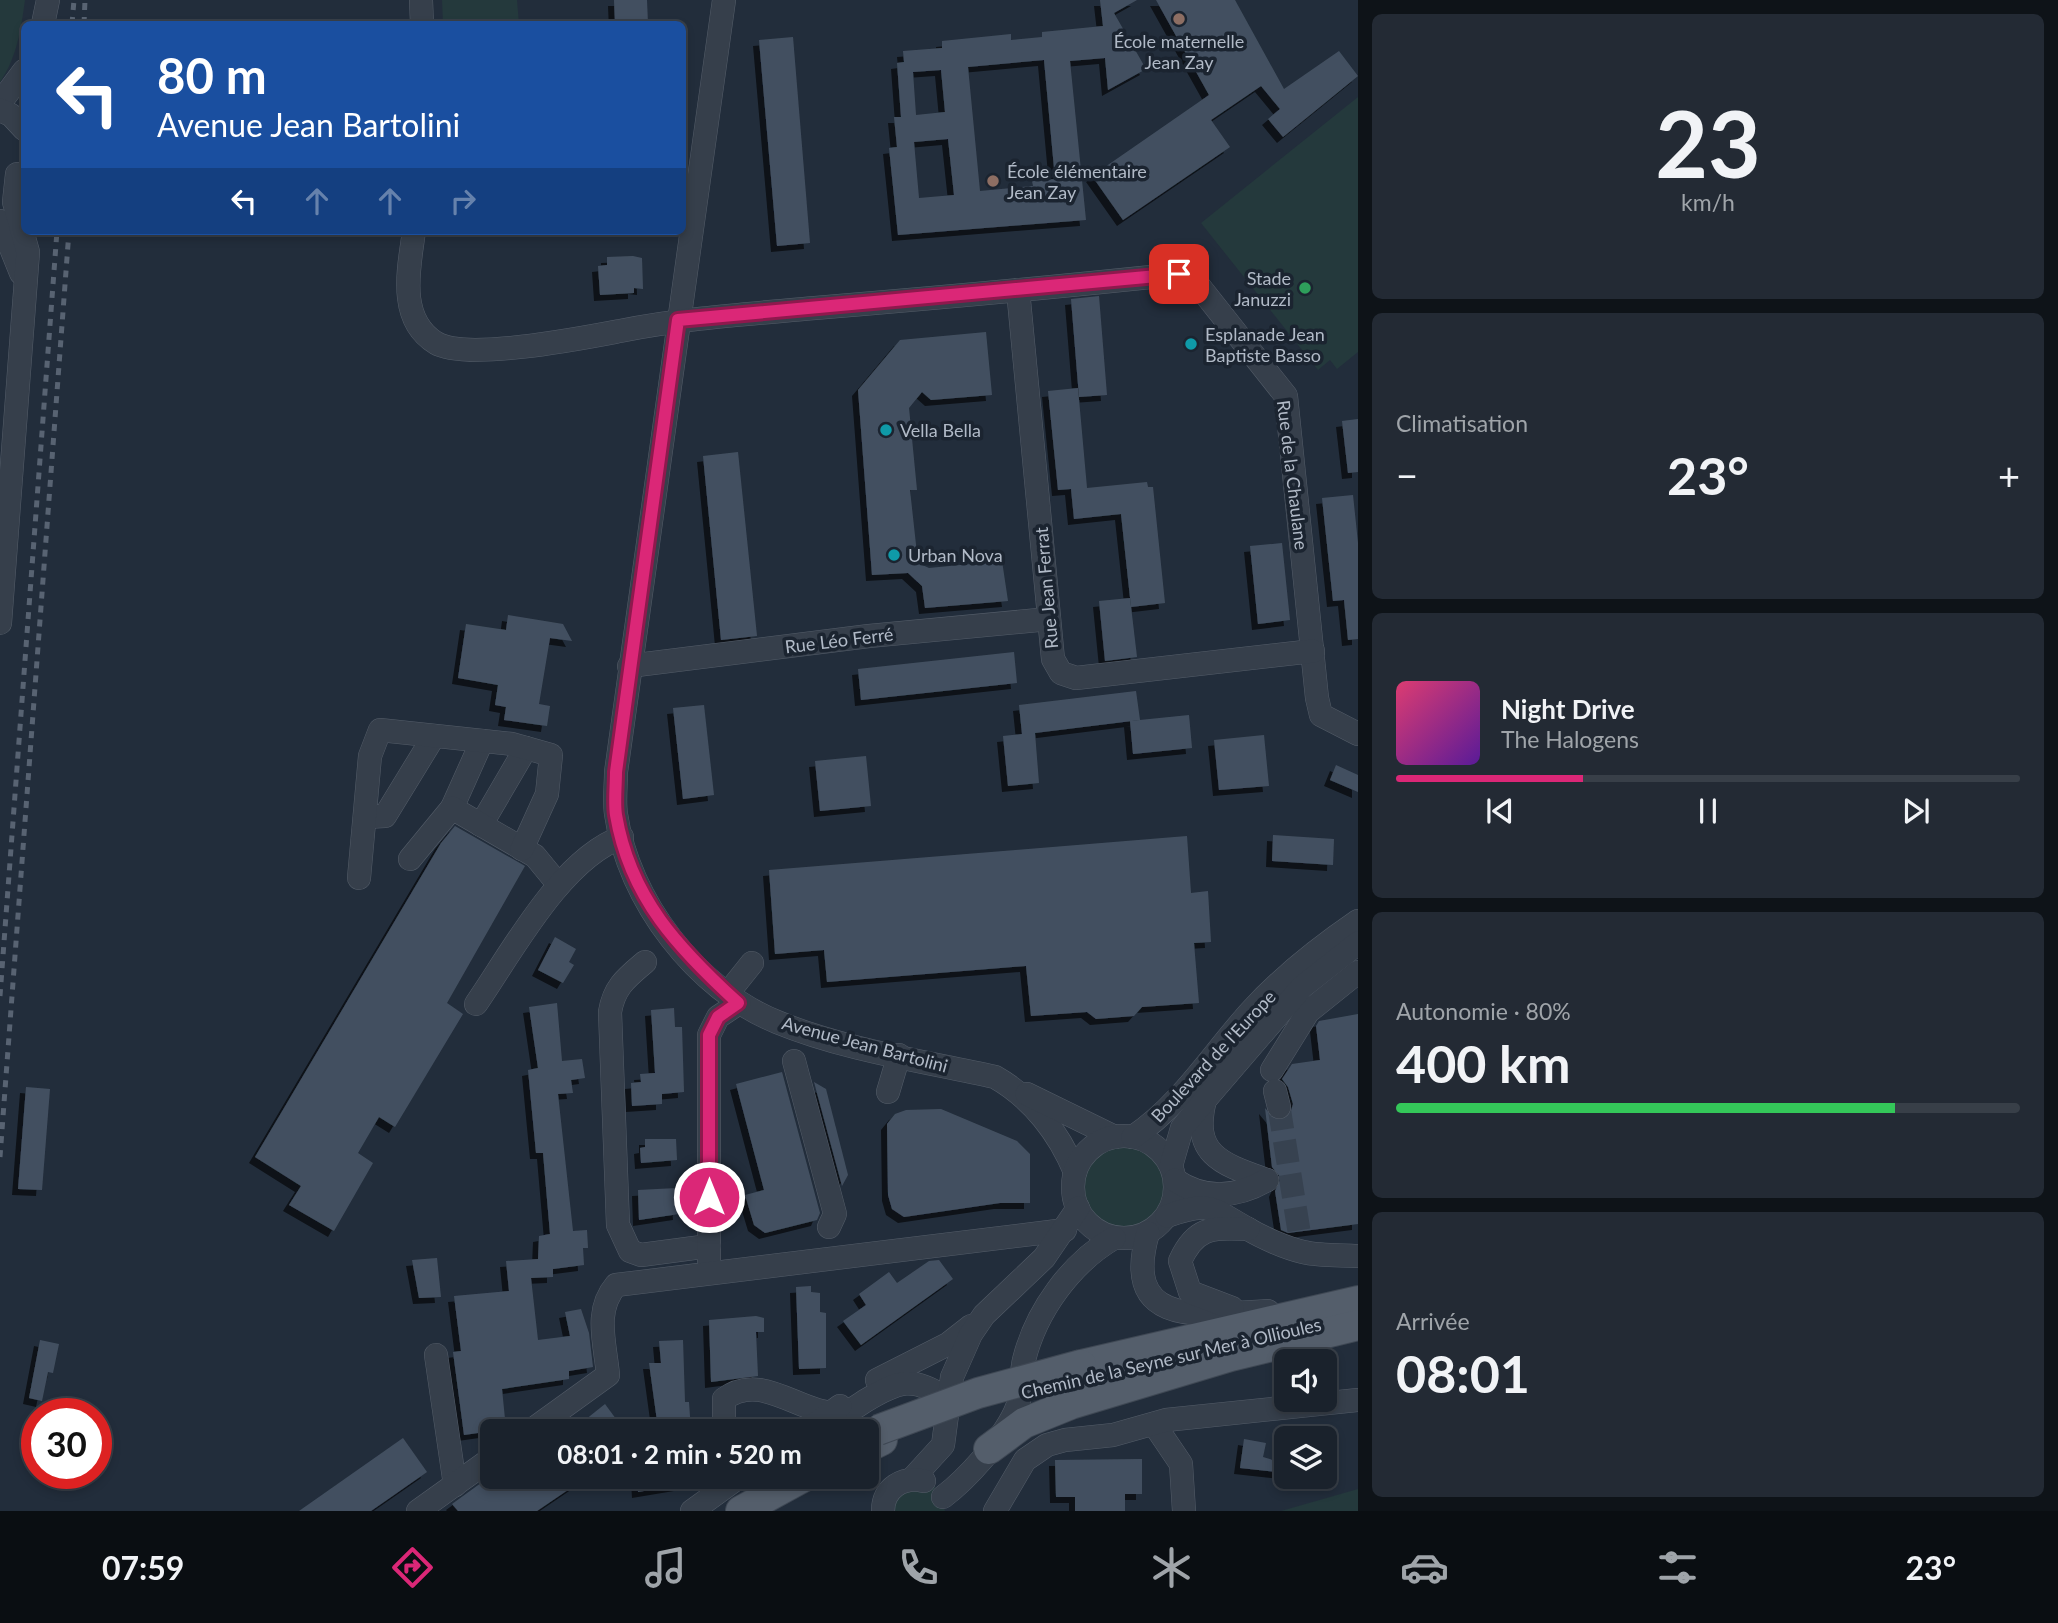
<!DOCTYPE html>
<html lang="fr">
<head>
<meta charset="utf-8">
<style>
	:root { --surface:#1a222c; --page:#232a34; --text:#f1f3f6; --muted:#9fa4a9; --line:#383f48; --accent:#db2777 }
	body { margin:0; font-family:Lato,sans-serif; background:var(--page); color:var(--text); height:100vh; display:flex; flex-direction:column; font-size:26px; white-space:nowrap }
	* { box-sizing:border-box; margin:0 }
	p { font-size:23px; color:var(--muted) }
	.icon { flex:none; width:38px; height:38px; fill:none; stroke:currentColor; stroke-width:2; stroke-linecap:round; stroke-linejoin:round }
	.map { position:relative; flex:1; overflow:hidden }
	.sheet { display:flex; flex-direction:column; gap:14px; padding:14px; background:#0e1318; width:700px }
	.sheet>* { flex:none }
	.guide { position:absolute; left:21px; top:21px; width:665px; height:214px; border-radius:10px; box-shadow:0 4px 10px #0003,0 0 0 2px var(--line); background:#1a4fa0; color:#fff; overflow:hidden }
	.buttons { position:absolute; left:1274px; top:1349px; display:grid; gap:14px }
	.buttons a { display:grid; place-items:center; width:63px; height:63px; border-radius:10px; background:var(--surface); box-shadow:0 4px 10px #0003,0 0 0 2px var(--line); font-size:35px }
	.speed { position:absolute; left:21px; top:1398px; display:flex; gap:14px; font-size:35px; font-weight:700; text-align:center }
	.speed>* { display:grid; place-content:center; width:91px; height:91px; border-radius:50%; background:var(--surface); box-shadow:0 4px 10px #0003,0 0 0 2px var(--line); line-height:1 }
	.speed .limit { border:10px solid #d22; background:#fff; color:#111 }
	.pin { position:absolute; display:grid; place-items:center; width:60px; height:60px; color:#fff; margin:-30px; border-radius:14px; box-shadow:0 4px 10px #0006 }
	.me { position:absolute; width:77px; margin:-38px; rotate:0deg; stroke-linejoin:round; filter:drop-shadow(0 0 5px #0008) }
	.turn { display:flex; align-items:center; gap:24px; height:147px; padding:0 21px; font-size:32px }
	.turn .icon { width:91px; height:91px; stroke-width:2.5 }
	.turn b { display:block; font-size:49px; line-height:60px }
	.lanes { display:flex; align-items:center; height:66px; padding:0 21px; background:#0003; justify-content:center; gap:35px; direction:ltr }
	.lanes .off { opacity:.35 }
	.big { font-size:52px; font-weight:700; line-height:1.1 }
	.sheet .widget { flex:1; display:flex; flex-direction:column; justify-content:center; gap:10px; min-width:0; padding:0 24px; border-radius:10px; background:var(--page) }
	.sheet .dial { align-items:center; gap:0 }
	.dial b { font-size:91px; line-height:1 }
	.song { display:flex; align-items:center; gap:21px }
	.cover { width:84px; height:84px; border-radius:10px; background:linear-gradient(135deg,hsl(340 70% 55%),hsl(270 70% 35%)) }
	.played { height:7px; border-radius:4px; background:linear-gradient(90deg,var(--accent) 30%,var(--line) 30%) }
	.keys { display:flex; justify-content:space-around; direction:ltr }
	.heat { display:flex; justify-content:space-between; align-items:center; font-size:38px; direction:ltr }
	.charge { height:10px; border-radius:5px; background:linear-gradient(90deg,#34c759 80%,var(--line) 0) }
	.trip { position:absolute; left:480px; top:1419px; width:399px; height:70px; border-radius:10px; background:var(--surface); box-shadow:0 4px 10px #0003,0 0 0 2px var(--line); font-weight:700; line-height:70px; text-align:center }
	.dock { display:flex; height:112px; justify-content:space-around; align-items:center; background:#0a0e12; color:var(--muted) }
	.dock .icon { width:49px; height:49px }
	.dock .current { color:var(--accent) }
	.dock b { font-size:32px; color:var(--text) }
	main { display:flex; flex:1; min-height:0 }
	.map>svg:first-child { display:block }
	.green { fill:#24393c }
	.building { fill:#435060; fill-rule:evenodd; filter:url(#shadow) }
	.lines { fill:none; stroke-linecap:round; stroke-linejoin:round }
	.minor-tunnel { stroke:#374250; stroke-width:23; stroke-dasharray:23 11; stroke-linecap:butt }
	.minor-casing { stroke:#545d69; stroke-width:24 }
	.major-casing { stroke:#3f4854; stroke-width:32 }
	.minor { stroke:#363f4b; stroke-width:23 }
	.major { stroke:#545e6b; stroke-width:30 }
	.rail { stroke:#586372; stroke-width:5; stroke-dasharray:7 7; stroke-linecap:butt }
	.major-bridge-casing { stroke:#3f4854; stroke-width:32; stroke-linecap:butt }
	.major-bridge { stroke:#545e6b; stroke-width:30 }
	.route-casing { stroke:#8e194d; stroke-width:18 }
	.route { stroke:#db2777; stroke-width:12 }
	.education-dot { fill:#8d6e63; stroke:#1b2430; stroke-width:2.5 }
	.leisure-dot { fill:#2e9e5b; stroke:#1b2430; stroke-width:2.5 }
	.culture-dot { fill:#0f9aa8; stroke:#1b2430; stroke-width:2.5 }
	.labels { text-anchor:middle; dominant-baseline:central; stroke-width:7; stroke-linejoin:round; paint-order:stroke }
	.poi-label { font-size:18px; fill:#b1bac7; stroke:#1b2430; text-anchor:start }
	.street-label { font-size:18px; fill:#b1bac7; stroke:#1b2430 }
</style>
</head>
<body>
<main>
<div class="map">
<svg width="1358" height="1511" viewBox="0 0 1358 1511">
	<defs>
		<filter id="shadow"><feDropShadow dx="-6" dy="6" stdDeviation="0" flood-color="#0009"/></filter>
	</defs>
	<rect width="100%" height="100%" fill="#222d3b"/>
	<!-- green -->
	<g class="green">
		<path d="M0,0h25c-4,29 -8,57 -25,82z"/>
		<polygon points="442,0 517,0 519,24 443,24"/>
		<polygon points="1358,97 1358,352 1337,369 1330,360 1318,370 1201,223"/>
		<circle cx="1124" cy="1188" r="50"/>
		<polygon points="930,1483 937,1489 945,1511 883,1511 887,1495"/>
		<polygon points="1358,1489 1358,1511 1281,1511"/>
	</g>
	<!-- building -->
	<g class="building">
		<polygon points="614,0 647,0 648,24 615,24"/>
		<path d="M1100,0h37l-23,13 32,56 -38,21 -3,-32 -35,3 16,159 -188,15 -9,-87 8,-1 -3,-30h7l-4,-54 7,-1 -1,-11 39,-3v-7l69,-7v6l31,-3v-5l61,-6zM1044,60l11,119 -23,2 1,5 -53,5 -12,-124zM941,70l4,42 -29,3 -3,-43zM948,139l6,56 -35,3 -5,-56z"/>
		<polygon points="1156,0 1235,0 1284,89 1339,51 1358,76 1283,137 1268,119 1280,109 1261,86 1211,120 1230,147 1123,220 1092,176 1209,95"/>
		<polygon points="793,37 810,243 777,246 759,40"/>
		<polygon points="633,256 642,258 643,289 634,288 634,293 600,295 598,266 607,265 607,257"/>
		<polygon points="1099,296 1107,395 1079,397 1071,299"/>
		<polygon points="986,332 992,395 931,400 922,392 909,408 917,490 910,490 918,563 929,568 1002,561 1008,601 925,608 922,586 908,573 872,575 858,390 900,340"/>
		<polygon points="1078,388 1087,488 1147,482 1148,487 1153,487 1165,603 1131,607 1121,514 1074,519 1071,489 1058,490 1048,391"/>
		<polygon points="1358,419 1358,472 1348,473 1342,421"/>
		<polygon points="738,452 757,636 721,640 703,456"/>
		<polygon points="1353,495 1358,543 1358,639 1348,640 1344,600 1333,601 1322,498"/>
		<polygon points="1282,543 1290,620 1258,624 1250,546"/>
		<polygon points="1130,598 1137,657 1105,661 1099,601"/>
		<polygon points="508,615 563,624 572,641 550,638 539,704 550,706 547,726 504,720 506,707 495,705 498,685 458,678 466,624 506,630"/>
		<polygon points="1014,652 1017,683 861,700 858,669"/>
		<polygon points="1136,691 1140,720 1035,733 1039,783 1008,786 1003,736 1022,734 1019,705"/>
		<polygon points="704,705 714,795 683,799 673,708"/>
		<polygon points="1189,715 1192,748 1133,754 1130,721"/>
		<polygon points="1264,735 1269,786 1219,790 1214,740"/>
		<polygon points="866,756 871,806 820,811 815,761"/>
		<polygon points="1336,765 1358,775 1358,792 1330,780"/>
		<polygon points="455,826 525,866 447,1003 463,1014 395,1127 379,1117 358,1153 373,1163 334,1231 289,1205 301,1186 255,1157 441,843"/>
		<polygon points="1273,835 1334,839 1333,865 1272,861"/>
		<polygon points="1187,836 1191,893 1208,891 1211,942 1194,943 1199,1003 1142,1007 1134,1016 1096,1019 1087,1012 1031,1016 1026,966 827,982 824,950 775,954 769,870"/>
		<polygon points="555,937 576,949 569,962 574,965 563,983 538,970"/>
		<polygon points="557,1003 562,1061 582,1059 585,1078 571,1080 573,1093 558,1094 573,1231 587,1230 588,1248 583,1248 584,1265 553,1269 553,1277 531,1278 538,1340 570,1336 565,1312 581,1309 589,1333 593,1367 569,1371 569,1379 502,1389 506,1429 464,1435 453,1352 461,1351 454,1296 509,1291 506,1261 538,1259 539,1236 550,1234 543,1153 536,1153 528,1070 538,1068 529,1007"/>
		<polygon points="674,1008 675,1027 682,1027 684,1092 662,1094 662,1104 632,1106 631,1083 641,1082 640,1074 655,1073 651,1010"/>
		<polygon points="1358,1014 1358,1224 1288,1233 1281,1230 1275,1191 1281,1178 1272,1167 1265,1108 1275,1120 1289,1117 1293,1104 1288,1087 1282,1079 1292,1064 1320,1060 1316,1026 1319,1021"/>
		<polygon points="782,1072 820,1213 817,1220 765,1233 754,1225 745,1195 764,1190 736,1084"/>
		<polygon points="814,1082 826,1089 848,1175 842,1186"/>
		<polygon points="26,1087 50,1089 42,1190 18,1189"/>
		<polygon points="941,1109 1017,1141 1030,1154 1030,1203 1000,1203 904,1217 892,1209 888,1195 887,1124 895,1114 906,1110"/>
		<polygon points="645,1139 676,1139 677,1160 641,1163 640,1148 645,1147"/>
		<polygon points="677,1188 679,1214 639,1220 638,1190"/>
		<polygon points="437,1258 441,1297 419,1298 412,1260"/>
		<polygon points="939,1260 953,1279 861,1345 843,1321 866,1305 859,1294 889,1272 897,1283 929,1261"/>
		<polygon points="811,1286 811,1292 820,1293 820,1312 826,1313 826,1368 799,1369 796,1287"/>
		<polygon points="756,1316 764,1318 764,1332 756,1332 758,1376 711,1382 709,1320"/>
		<polygon points="40,1340 59,1344 53,1373 48,1372 42,1401 29,1398"/>
		<polygon points="683,1340 685,1402 689,1402 691,1432 664,1432 664,1422 657,1421 649,1363 661,1363 659,1341"/>
		<polygon points="605,1404 616,1419 618,1432 570,1432"/>
		<polygon points="403,1438 427,1472 371,1511 299,1511"/>
		<polygon points="1244,1439 1266,1443 1263,1457 1286,1464 1286,1473 1240,1468"/>
		<polygon points="1142,1459 1142,1494 1125,1494 1125,1511 1075,1511 1075,1497 1056,1497 1055,1460"/>
		<polygon points="492,1475 492,1477 587,1477 537,1511 458,1511 452,1504"/>
		<polygon points="637,1477 680,1477 680,1485 638,1492"/>
	</g>
	<g class="lines">
		<!-- minor-tunnel -->
		<polyline class="minor-tunnel" points="1279,1107 1299,1231"/>
		<!-- minor casing -->
		<g class="minor-casing">
			<g id="minor">
				<polyline points="421,0 422,24"/>
				<path d="M724,0l-108,772c0,13 -2,29 0,42 12,86 81,176 161,208 68,28 146,39 218,55 37,21 64,56 80,95"/>
				<polyline points="43,24 48,0"/>
				<polyline points="0,103 24,71"/>
				<polyline points="0,110 11,115 24,129"/>
				<polyline points="0,221 21,273"/>
				<path d="M414,231c-5,37 -17,88 22,112 31,18 147,-5 184,-12 65,-13 129,-17 195,-23 121,-10 243,-21 364,-34l16,7 91,115 31,302 4,17 37,19"/>
				<polyline points="1018,290 1053,659 1061,673 1076,678 1313,651"/>
				<polyline points="0,623 28,252 14,202 17,174"/>
				<polyline points="629,666 869,636 1049,619"/>
				<polyline points="452,808 482,741"/>
				<polyline points="365,817 385,816 434,736"/>
				<polyline points="481,825 526,748"/>
				<polyline points="410,859 452,808 535,856 558,884"/>
				<polyline points="359,878 370,756 380,730 512,744 551,755 547,794 522,849"/>
				<path d="M645,962c-19,16 -31,25 -35,50l8,213 12,26 11,4 68,-9"/>
				<polyline points="728,993 752,963"/>
				<path d="M476,1004c36,-52 85,-145 146,-167"/>
				<polyline points="794,1061 835,1214 829,1227"/>
				<polyline points="1272,1070 1308,1012 1358,972"/>
				<polyline points="1275,1091 1279,1107"/>
				<polyline points="888,1092 899,1055"/>
				<polyline points="1027,1094 1115,1137"/>
				<path d="M1205,1100c-14,55 17,64 62,80"/>
				<circle cx="1124" cy="1187" r="51"/>
				<path d="M1133,1137c49,-33 79,-83 118,-126 31,-34 69,-64 107,-90"/>
				<polyline points="1171,1166 1182,1128 1205,1100 1302,987 1358,943"/>
				<path d="M1175,1180c29,20 61,18 92,0"/>
				<path d="M1167,1216c45,-16 44,-7 81,13 15,9 38,19 55,23 17,4 38,3 55,4"/>
				<path d="M1148,1233c-28,96 56,82 120,78"/>
				<polyline points="709,1260 709,1035 718,1017 739,1003"/>
				<path d="M1232,1308l-42,-16 -10,-31c16,-35 32,-33 68,-32"/>
				<polyline points="436,1355 455,1485"/>
				<polyline points="877,1380 948,1344 971,1326"/>
				<polyline points="1154,1424 1181,1464 1184,1511"/>
				<path d="M529,1432l79,-57c-3,-33 -14,-64 8,-90l449,-55"/>
				<path d="M724,1432v-33c38,-29 77,17 117,14 9,-1 16,-7 24,-12 33,-20 48,-26 82,-2"/>
				<polyline points="804,1432 840,1406"/>
				<polyline points="912,1479 943,1445 952,1377 971,1334 984,1315 1044,1258 1078,1208"/>
				<path d="M943,1497c24,-18 59,-57 72,-85 8,-15 5,-36 9,-52 12,-49 47,-97 90,-122"/>
				<polyline points="418,1511 492,1458"/>
				<polyline points="692,1511 739,1477"/>
				<path d="M883,1511c0,-23 20,-35 41,-30"/>
				<polyline points="995,1511 1025,1460 1047,1445 1065,1440 1113,1435 1166,1420 1358,1400"/>
			</g>
		</g>
		<!-- major casing -->
		<g class="major-casing">
			<g id="major">
				<polyline points="1081,1365 1358,1301"/>
				<polyline points="866,1448 882,1440"/>
				<polyline points="989,1449 1024,1423 1071,1404 1231,1356 1358,1325"/>
				<polyline points="741,1511 803,1477"/>
			</g>
		</g>
		<!-- minor -->
		<use href="#minor" class="minor"/>
		<!-- major -->
		<use href="#major" class="major"/>
		<!-- rail -->
		<g class="rail">
			<polyline points="72,24 74,0"/>
			<polyline points="84,24 85,0"/>
			<polyline points="0,996 57,231"/>
			<polyline points="0,1157 69,231"/>
		</g>
		<!-- major-bridge casing -->
		<g class="major-bridge-casing">
			<polyline id="major-bridge" points="878,1430 978,1393 1081,1365"/>
		</g>
		<!-- major-bridge -->
		<use href="#major-bridge" class="major-bridge"/>
	</g>
	<g class="lines">
		<!-- route casing -->
		<g class="route-casing">
			<path id="route" d="M709,1197v-162l9,-18 20,-14c-59,-54 -108,-105 -122,-188 -2,-13 0,-29 0,-43l62,-452 501,-46"/>
		</g>
		<!-- route -->
		<use href="#route" class="route"/>
	</g>
	<!-- markers -->
	<g class="education-dot">
		<circle cx="1179" cy="19" r="7"/>
		<circle cx="993" cy="181" r="7"/>
	</g>
	<circle class="leisure-dot" cx="1305" cy="288" r="7"/>
	<g class="culture-dot">
		<circle cx="1191" cy="344" r="7"/>
		<circle cx="886" cy="430" r="7"/>
		<circle cx="894" cy="555" r="7"/>
	</g>
	<g class="labels">
		<!-- poi labels -->
		<g class="poi-label">
			<text x="1179" y="41" text-anchor="middle">École maternelle<tspan x="1179" dy="21">Jean Zay</tspan></text>
			<text x="1007" y="171">École élémentaire<tspan x="1007" dy="21">Jean Zay</tspan></text>
			<text x="1291" y="278" text-anchor="end">Stade<tspan x="1291" dy="21">Januzzi</tspan></text>
			<text x="1205" y="334">Esplanade Jean<tspan x="1205" dy="21">Baptiste Basso</tspan></text>
			<text x="900" y="430">Vella Bella</text>
			<text x="908" y="555">Urban Nova</text>
		</g>
		<!-- street labels -->
		<g class="street-label">
			<text transform="translate(1293 475) rotate(83)">Rue de la Chaulane</text>
			<text transform="translate(1046 588) rotate(-95)">Rue Jean Ferrat</text>
			<text transform="translate(839 640) rotate(-7)">Rue Léo Ferré</text>
			<text transform="translate(865 1044) rotate(15)">Avenue Jean Bartolini</text>
			<text transform="translate(1213 1056) rotate(-47)">Boulevard de l'Europe</text>
			<text transform="translate(1171 1358) rotate(-13)">Chemin de la Seyne sur Mer à Ollioules</text>
		</g>
	</g>
</svg>
<div class="buttons">
<a><svg class="icon" aria-label="sound" viewBox="0 0 24 24"><path d="M4 9h4l5-4v14l-5-4H4zM17 9q2 3 0 6"/></svg></a>
<a><svg class="icon" aria-label="layers" viewBox="0 0 24 24"><path d="M12 4l9 5-9 5-9-5zM3 14l9 5 9-5"/></svg></a>
</div>
<div class="speed"><div class="limit">30</div></div>
<div class="pin" style="left:1179px;top:274px;background:#d93025"><svg class="icon" aria-label="arrive" viewBox="0 0 24 24"><path d="M6 21V4h12l-3 4 3 4H6"/></svg></div>
<svg class="me" style="left:709px;top:1197px" viewBox="-20 -20 40 40"><circle r="17" fill="#db2777" stroke="#fff" stroke-width="3"/><path d="M0-11L8 9 0 5-8 9z" fill="#fff"/></svg>
<div class="trip">08:01 · 2 min · 520 m</div>
<div class="guide">
<div class="turn"><svg class="icon" aria-label="left" viewBox="0 0 24 24"><path d="M17 20v-9H6M10 6l-5 5 5 5"/></svg><div><b>80 m</b>Avenue Jean Bartolini</div></div>
<div class="lanes"><svg class="icon" aria-label="left" viewBox="0 0 24 24"><path d="M17 20v-9H6M10 6l-5 5 5 5"/></svg><svg class="icon off" aria-label="ahead" viewBox="0 0 24 24"><path d="M12 20V5M6 11l6-6 6 6"/></svg><svg class="icon off" aria-label="ahead" viewBox="0 0 24 24"><path d="M12 20V5M6 11l6-6 6 6"/></svg><svg class="icon off" aria-label="right" viewBox="0 0 24 24"><path d="M7 20v-9h11M14 6l5 5-5 5"/></svg></div>
</div>
</div>
<section class="sheet">
<div class="widget dial"><b>23</b><p>km/h</p></div>
<div class="widget"><p>Climatisation</p>
<div class="heat"><a>−</a><b class="big">23°</b><a>+</a></div>
</div>
<div class="widget">
<div class="song"><i class="cover"></i><div><b>Night Drive</b><p>The Halogens</p></div></div>
<div class="played"></div>
<div class="keys"><svg class="icon" aria-label="previous" viewBox="0 0 24 24"><path d="M18 5L8 12l10 7zM5 5v14"/></svg><svg class="icon" aria-label="pause" viewBox="0 0 24 24"><path d="M8 5v14M16 5v14"/></svg><svg class="icon" aria-label="next" viewBox="0 0 24 24"><path d="M6 5l10 7-10 7zM19 5v14"/></svg></div>
</div>
<div class="widget"><p>Autonomie · 80%</p><b class="big">400 km</b><div class="charge"></div></div>
<div class="widget"><p>Arrivée</p><b class="big">08:01</b></div>
</section>
</main>
<nav class="dock">
<b>07:59</b>
<svg class="icon current" aria-label="directions" viewBox="0 0 24 24"><path d="M12 3l9 9-9 9-9-9zM9 14v-3h6M13 9l2 2-2 2"/></svg>
<svg class="icon" aria-label="music" viewBox="0 0 24 24"><path d="M9 18V5l10-2v13"/><circle cx="6" cy="18" r="3"/><circle cx="16" cy="16" r="3"/></svg>
<svg class="icon" aria-label="phone" viewBox="0 0 24 24"><path d="M5 4h4l2 5-3 2q2 4 5 5l2-3 5 2v4C11 20 4 13 5 4z"/></svg>
<svg class="icon" aria-label="climate" viewBox="0 0 24 24"><path d="M12 3v18M4 7l16 10M4 17L20 7"/></svg>
<svg class="icon" aria-label="car" viewBox="0 0 24 24"><path d="M5 17H2v-5l4-1 3-4h7l3 4 3 1v5h-3M9 17h6M6 11h13"/><circle cx="7" cy="17" r="2"/><circle cx="17" cy="17" r="2"/></svg>
<svg class="icon" aria-label="filters" viewBox="0 0 24 24"><path d="M4 7h16M4 17h16"/><circle cx="9" cy="7" r="2"/><circle cx="15" cy="17" r="2"/></svg>
<b>23°</b>
</nav>
</body>
</html>
